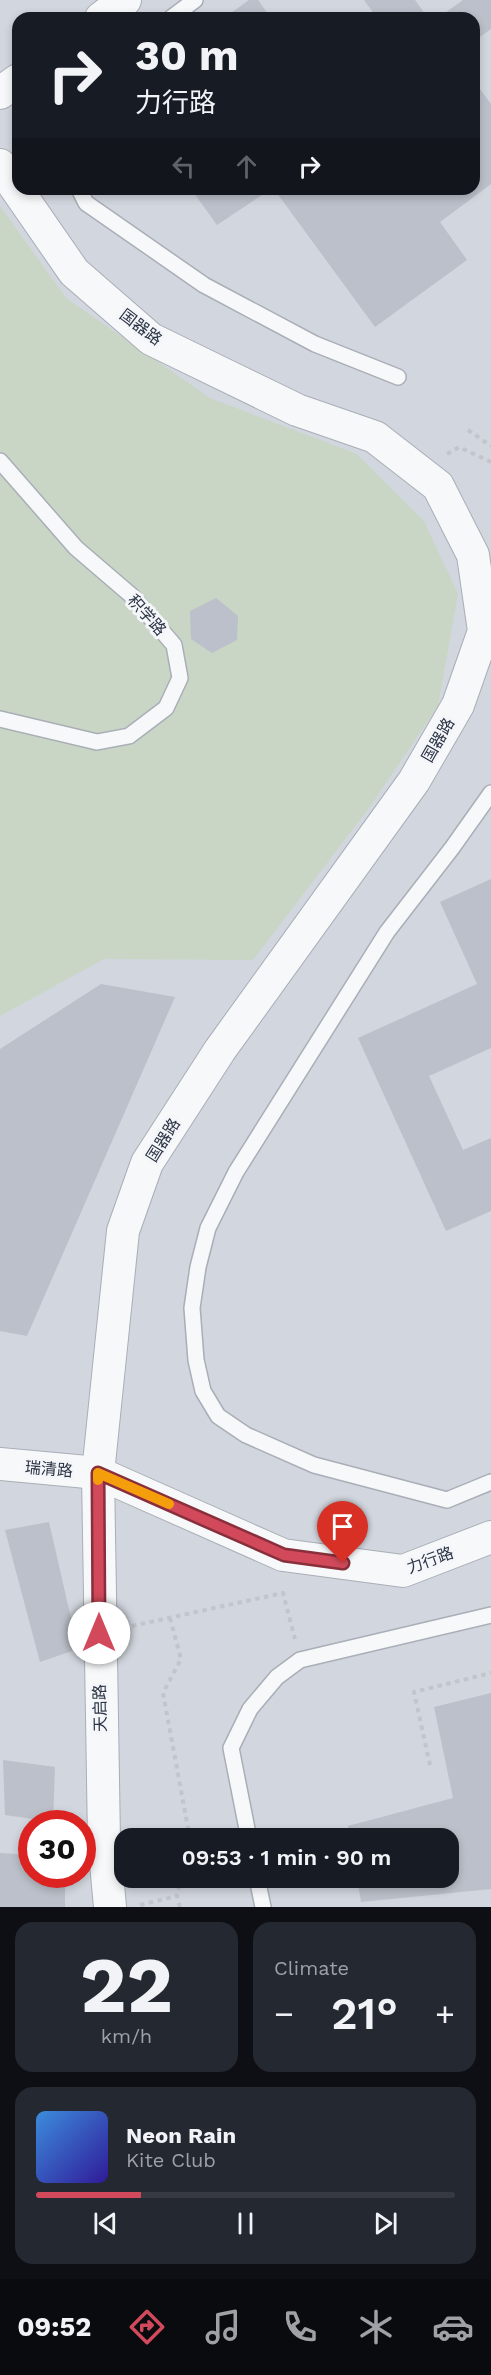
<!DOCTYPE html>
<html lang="en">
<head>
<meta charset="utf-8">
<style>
	:root { --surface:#171b24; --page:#242831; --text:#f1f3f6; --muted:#9ea1a6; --line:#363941; --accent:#d1495b }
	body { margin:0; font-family:"Work Sans","Noto Sans SC",sans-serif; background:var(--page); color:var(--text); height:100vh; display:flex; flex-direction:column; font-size:22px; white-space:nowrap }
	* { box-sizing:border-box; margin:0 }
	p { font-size:20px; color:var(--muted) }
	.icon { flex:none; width:33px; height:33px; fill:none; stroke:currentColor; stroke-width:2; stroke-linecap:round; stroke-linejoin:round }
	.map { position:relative; height:1907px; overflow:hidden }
	.panel { display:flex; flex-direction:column; gap:15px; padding:15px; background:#0d0f14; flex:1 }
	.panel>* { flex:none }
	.top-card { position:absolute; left:12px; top:12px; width:468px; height:183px; border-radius:18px; box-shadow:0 3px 9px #0003; background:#171b24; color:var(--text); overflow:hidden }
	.speed { position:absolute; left:18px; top:1810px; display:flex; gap:12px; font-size:30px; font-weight:700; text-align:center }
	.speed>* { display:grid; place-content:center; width:78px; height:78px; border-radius:50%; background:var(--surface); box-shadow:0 3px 9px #0003; line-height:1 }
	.speed .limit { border:9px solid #d22; background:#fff; color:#111 }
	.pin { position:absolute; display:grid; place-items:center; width:51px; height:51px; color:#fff; margin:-62px -26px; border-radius:50% 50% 50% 0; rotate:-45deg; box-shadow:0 0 6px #0007 }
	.pin .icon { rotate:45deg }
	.me { position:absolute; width:66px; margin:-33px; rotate:0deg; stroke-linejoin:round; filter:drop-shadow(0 0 4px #0008) }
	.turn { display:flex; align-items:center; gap:21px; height:126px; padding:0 24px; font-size:27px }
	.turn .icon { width:78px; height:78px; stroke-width:2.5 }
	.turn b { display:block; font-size:42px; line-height:51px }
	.lanes { display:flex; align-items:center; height:57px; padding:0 24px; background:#0003; justify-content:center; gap:30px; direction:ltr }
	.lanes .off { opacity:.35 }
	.big { font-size:45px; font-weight:600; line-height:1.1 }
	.panel .card { flex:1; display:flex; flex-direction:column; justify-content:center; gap:9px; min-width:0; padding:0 21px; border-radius:18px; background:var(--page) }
	.panel .dial { align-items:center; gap:0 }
	.dial b { font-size:78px; line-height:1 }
	.song { display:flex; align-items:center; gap:18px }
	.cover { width:72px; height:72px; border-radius:9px; background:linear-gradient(135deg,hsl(210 70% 55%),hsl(250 70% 35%)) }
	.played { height:6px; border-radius:3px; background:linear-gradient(90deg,var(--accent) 25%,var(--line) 25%) }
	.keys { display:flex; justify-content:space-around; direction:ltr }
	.heat { display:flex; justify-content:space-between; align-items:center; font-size:33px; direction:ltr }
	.panel .tiles { flex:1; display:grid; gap:15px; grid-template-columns:1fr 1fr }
	.card:last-child { grid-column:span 2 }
	.trip { position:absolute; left:114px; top:1828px; width:345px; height:60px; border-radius:18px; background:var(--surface); box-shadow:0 3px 9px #0003; font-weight:600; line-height:60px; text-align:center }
	.dock { display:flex; height:96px; justify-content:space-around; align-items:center; background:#090b0e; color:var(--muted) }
	.dock .icon { width:42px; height:42px }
	.dock .selected { color:var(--accent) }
	.dock b { font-size:27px; color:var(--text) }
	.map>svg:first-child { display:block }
	.built { fill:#d2d6de; fill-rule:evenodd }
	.green { fill:#c9d6c5 }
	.building { fill:#bbc0ca }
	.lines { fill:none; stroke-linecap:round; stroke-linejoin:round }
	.service-casing { stroke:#a9aeb7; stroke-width:18 }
	.minor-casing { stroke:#a9aeb7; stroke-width:34 }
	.path { stroke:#c2c5cb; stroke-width:4; stroke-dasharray:4.5 4.5; stroke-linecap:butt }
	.service { stroke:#f7f8fa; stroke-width:15 }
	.minor { stroke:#f7f8fa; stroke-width:32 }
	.route-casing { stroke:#882f3b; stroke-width:15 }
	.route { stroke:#d1495b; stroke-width:10 }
	.slow { stroke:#f59e0b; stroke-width:10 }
	.labels { text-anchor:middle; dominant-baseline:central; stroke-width:6; stroke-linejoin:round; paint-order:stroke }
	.street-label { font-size:16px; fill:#2b3445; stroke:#f4f6f9 }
</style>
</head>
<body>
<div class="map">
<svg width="491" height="1907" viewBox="0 0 491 1907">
	<rect width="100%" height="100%" fill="#e4e7ec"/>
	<!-- built -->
	<path class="built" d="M0,0h491v1907h-491zM18,18h456v171h-456zM32,1824h50v51h-50zM124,1839h324v39h-324z"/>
	<!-- green -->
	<polygon class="green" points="0,206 66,298 210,398 357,454 424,521 458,594 438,706 369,808 253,960 104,959 0,1016"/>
	<!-- building -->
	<g class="building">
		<polygon points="249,0 258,0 271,18 224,18"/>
		<polygon points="364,0 415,0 428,18 377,18"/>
		<polygon points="463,0 491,0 491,29 474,41 474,18 438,18"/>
		<polygon points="474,81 491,104 491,184 440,222 467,260 375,327 274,189 474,189"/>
		<polygon points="191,189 271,189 217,225"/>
		<polygon points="216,598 238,616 237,640 212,653 191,639 190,611"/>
		<polygon points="491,879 491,1048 429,1076 463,1150 491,1138 491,1211 446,1231 358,1038 477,984 440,902"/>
		<polygon points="101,984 175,997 27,1336 0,1331 0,1049"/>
		<polygon points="49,1522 78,1649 40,1662 5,1530"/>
		<polygon points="491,1693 491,1889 361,1902 357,1878 448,1878 448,1839 350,1839 348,1826 453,1798 434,1707"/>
		<polygon points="3,1760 55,1767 53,1822 5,1815"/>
		<polygon points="0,1853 32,1855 32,1875 65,1875 65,1907 0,1907"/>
	</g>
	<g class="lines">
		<!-- service casing -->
		<g class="service-casing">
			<g id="service">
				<polyline points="171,18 195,0"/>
				<polyline points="79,189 86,203 204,285 315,344 398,377"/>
				<polyline points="0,461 76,548 132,596 174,645 180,678 166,708 129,736 97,742 0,719"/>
				<polyline points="491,793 452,848 387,932 236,1172 208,1228 198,1267 192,1308 196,1360 203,1391 218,1416 246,1435 314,1465 447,1500 491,1482"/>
				<polyline points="249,1839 231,1748 250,1709 277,1677 300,1660 491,1615"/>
				<polyline points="257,1878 263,1907"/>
			</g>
		</g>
		<!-- minor casing -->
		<g class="minor-casing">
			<g id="minor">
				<polyline points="101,18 125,0"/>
				<polyline points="0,93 18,80"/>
				<polyline points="0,165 74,272 151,339 297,410 375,437 438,486 473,555 484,631 458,705 414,781 220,1050 147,1163 123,1231 98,1473 104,1841 110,1907"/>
				<polyline points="0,1464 98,1473 283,1555 403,1571 491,1537"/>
			</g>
		</g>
		<!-- path -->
		<g class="path">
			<polyline points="468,430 491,446"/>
			<polyline points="447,454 459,447 491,462"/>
			<polyline points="170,1618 181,1659 163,1693 190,1839"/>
			<polyline points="132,1626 283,1593 295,1639"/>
			<polyline points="430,1765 414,1692 491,1673"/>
			<polyline points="140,1905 177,1896"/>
			<polyline points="180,1907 177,1896 181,1878"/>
		</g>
		<!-- service -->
		<use href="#service" class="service"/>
		<!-- minor -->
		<use href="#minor" class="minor"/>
	</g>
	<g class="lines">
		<!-- route casing -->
		<g class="route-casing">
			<polyline id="route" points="99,1633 98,1473 284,1555 343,1563"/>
		</g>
		<!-- route -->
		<use href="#route" class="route"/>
		<!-- slow -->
		<polyline class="slow" points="98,1480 98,1473 169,1504"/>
	</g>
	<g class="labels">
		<!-- street labels -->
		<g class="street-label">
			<text transform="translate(141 327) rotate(37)">国器路</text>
			<text transform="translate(147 615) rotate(48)">积学路</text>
			<text transform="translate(438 740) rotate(-60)">国器路</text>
			<text transform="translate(163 1140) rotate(-58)">国器路</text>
			<text transform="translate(49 1469) rotate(5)">瑞清路</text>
			<text transform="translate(430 1560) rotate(-20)">力行路</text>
			<text transform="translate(100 1708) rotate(-91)">天启路</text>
		</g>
	</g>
</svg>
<div class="speed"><div class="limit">30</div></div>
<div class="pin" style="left:343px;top:1563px;background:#d93025"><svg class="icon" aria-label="arrive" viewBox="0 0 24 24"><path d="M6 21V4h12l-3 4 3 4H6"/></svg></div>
<svg class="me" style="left:99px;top:1633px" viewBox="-20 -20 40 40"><circle r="19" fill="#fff"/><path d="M0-13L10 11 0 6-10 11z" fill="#d1495b"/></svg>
<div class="trip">09:53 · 1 min · 90 m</div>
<div class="top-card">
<div class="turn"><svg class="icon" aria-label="right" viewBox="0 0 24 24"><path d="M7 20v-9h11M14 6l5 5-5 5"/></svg><div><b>30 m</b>力行路</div></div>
<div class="lanes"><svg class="icon off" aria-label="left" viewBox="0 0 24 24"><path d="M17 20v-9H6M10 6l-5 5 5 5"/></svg><svg class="icon off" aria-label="ahead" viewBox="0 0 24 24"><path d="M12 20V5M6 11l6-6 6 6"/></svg><svg class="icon" aria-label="right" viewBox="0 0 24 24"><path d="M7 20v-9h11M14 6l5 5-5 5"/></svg></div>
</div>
</div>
<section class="panel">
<div class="tiles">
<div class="card dial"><b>22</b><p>km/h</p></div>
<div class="card"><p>Climate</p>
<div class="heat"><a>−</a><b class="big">21°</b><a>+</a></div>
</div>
<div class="card">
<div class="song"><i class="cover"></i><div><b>Neon Rain</b><p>Kite Club</p></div></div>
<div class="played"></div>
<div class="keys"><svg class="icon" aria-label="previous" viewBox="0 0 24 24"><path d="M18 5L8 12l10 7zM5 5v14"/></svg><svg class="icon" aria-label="pause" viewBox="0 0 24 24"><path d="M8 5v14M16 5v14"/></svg><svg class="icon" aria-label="next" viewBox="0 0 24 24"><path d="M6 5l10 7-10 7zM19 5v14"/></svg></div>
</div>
</div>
</section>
<nav class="dock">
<b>09:52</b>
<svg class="icon selected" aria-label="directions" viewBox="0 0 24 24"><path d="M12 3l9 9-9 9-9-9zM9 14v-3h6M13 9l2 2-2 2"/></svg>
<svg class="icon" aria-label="music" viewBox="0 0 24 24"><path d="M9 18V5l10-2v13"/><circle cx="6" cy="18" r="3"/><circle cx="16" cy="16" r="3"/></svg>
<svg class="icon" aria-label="phone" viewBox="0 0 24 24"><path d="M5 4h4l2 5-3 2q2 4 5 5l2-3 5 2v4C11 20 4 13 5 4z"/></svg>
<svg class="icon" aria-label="climate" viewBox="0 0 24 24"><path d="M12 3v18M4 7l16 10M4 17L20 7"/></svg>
<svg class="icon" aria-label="car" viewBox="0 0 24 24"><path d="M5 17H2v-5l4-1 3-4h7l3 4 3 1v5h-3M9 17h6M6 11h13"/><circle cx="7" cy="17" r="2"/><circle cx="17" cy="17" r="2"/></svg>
</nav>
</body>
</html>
